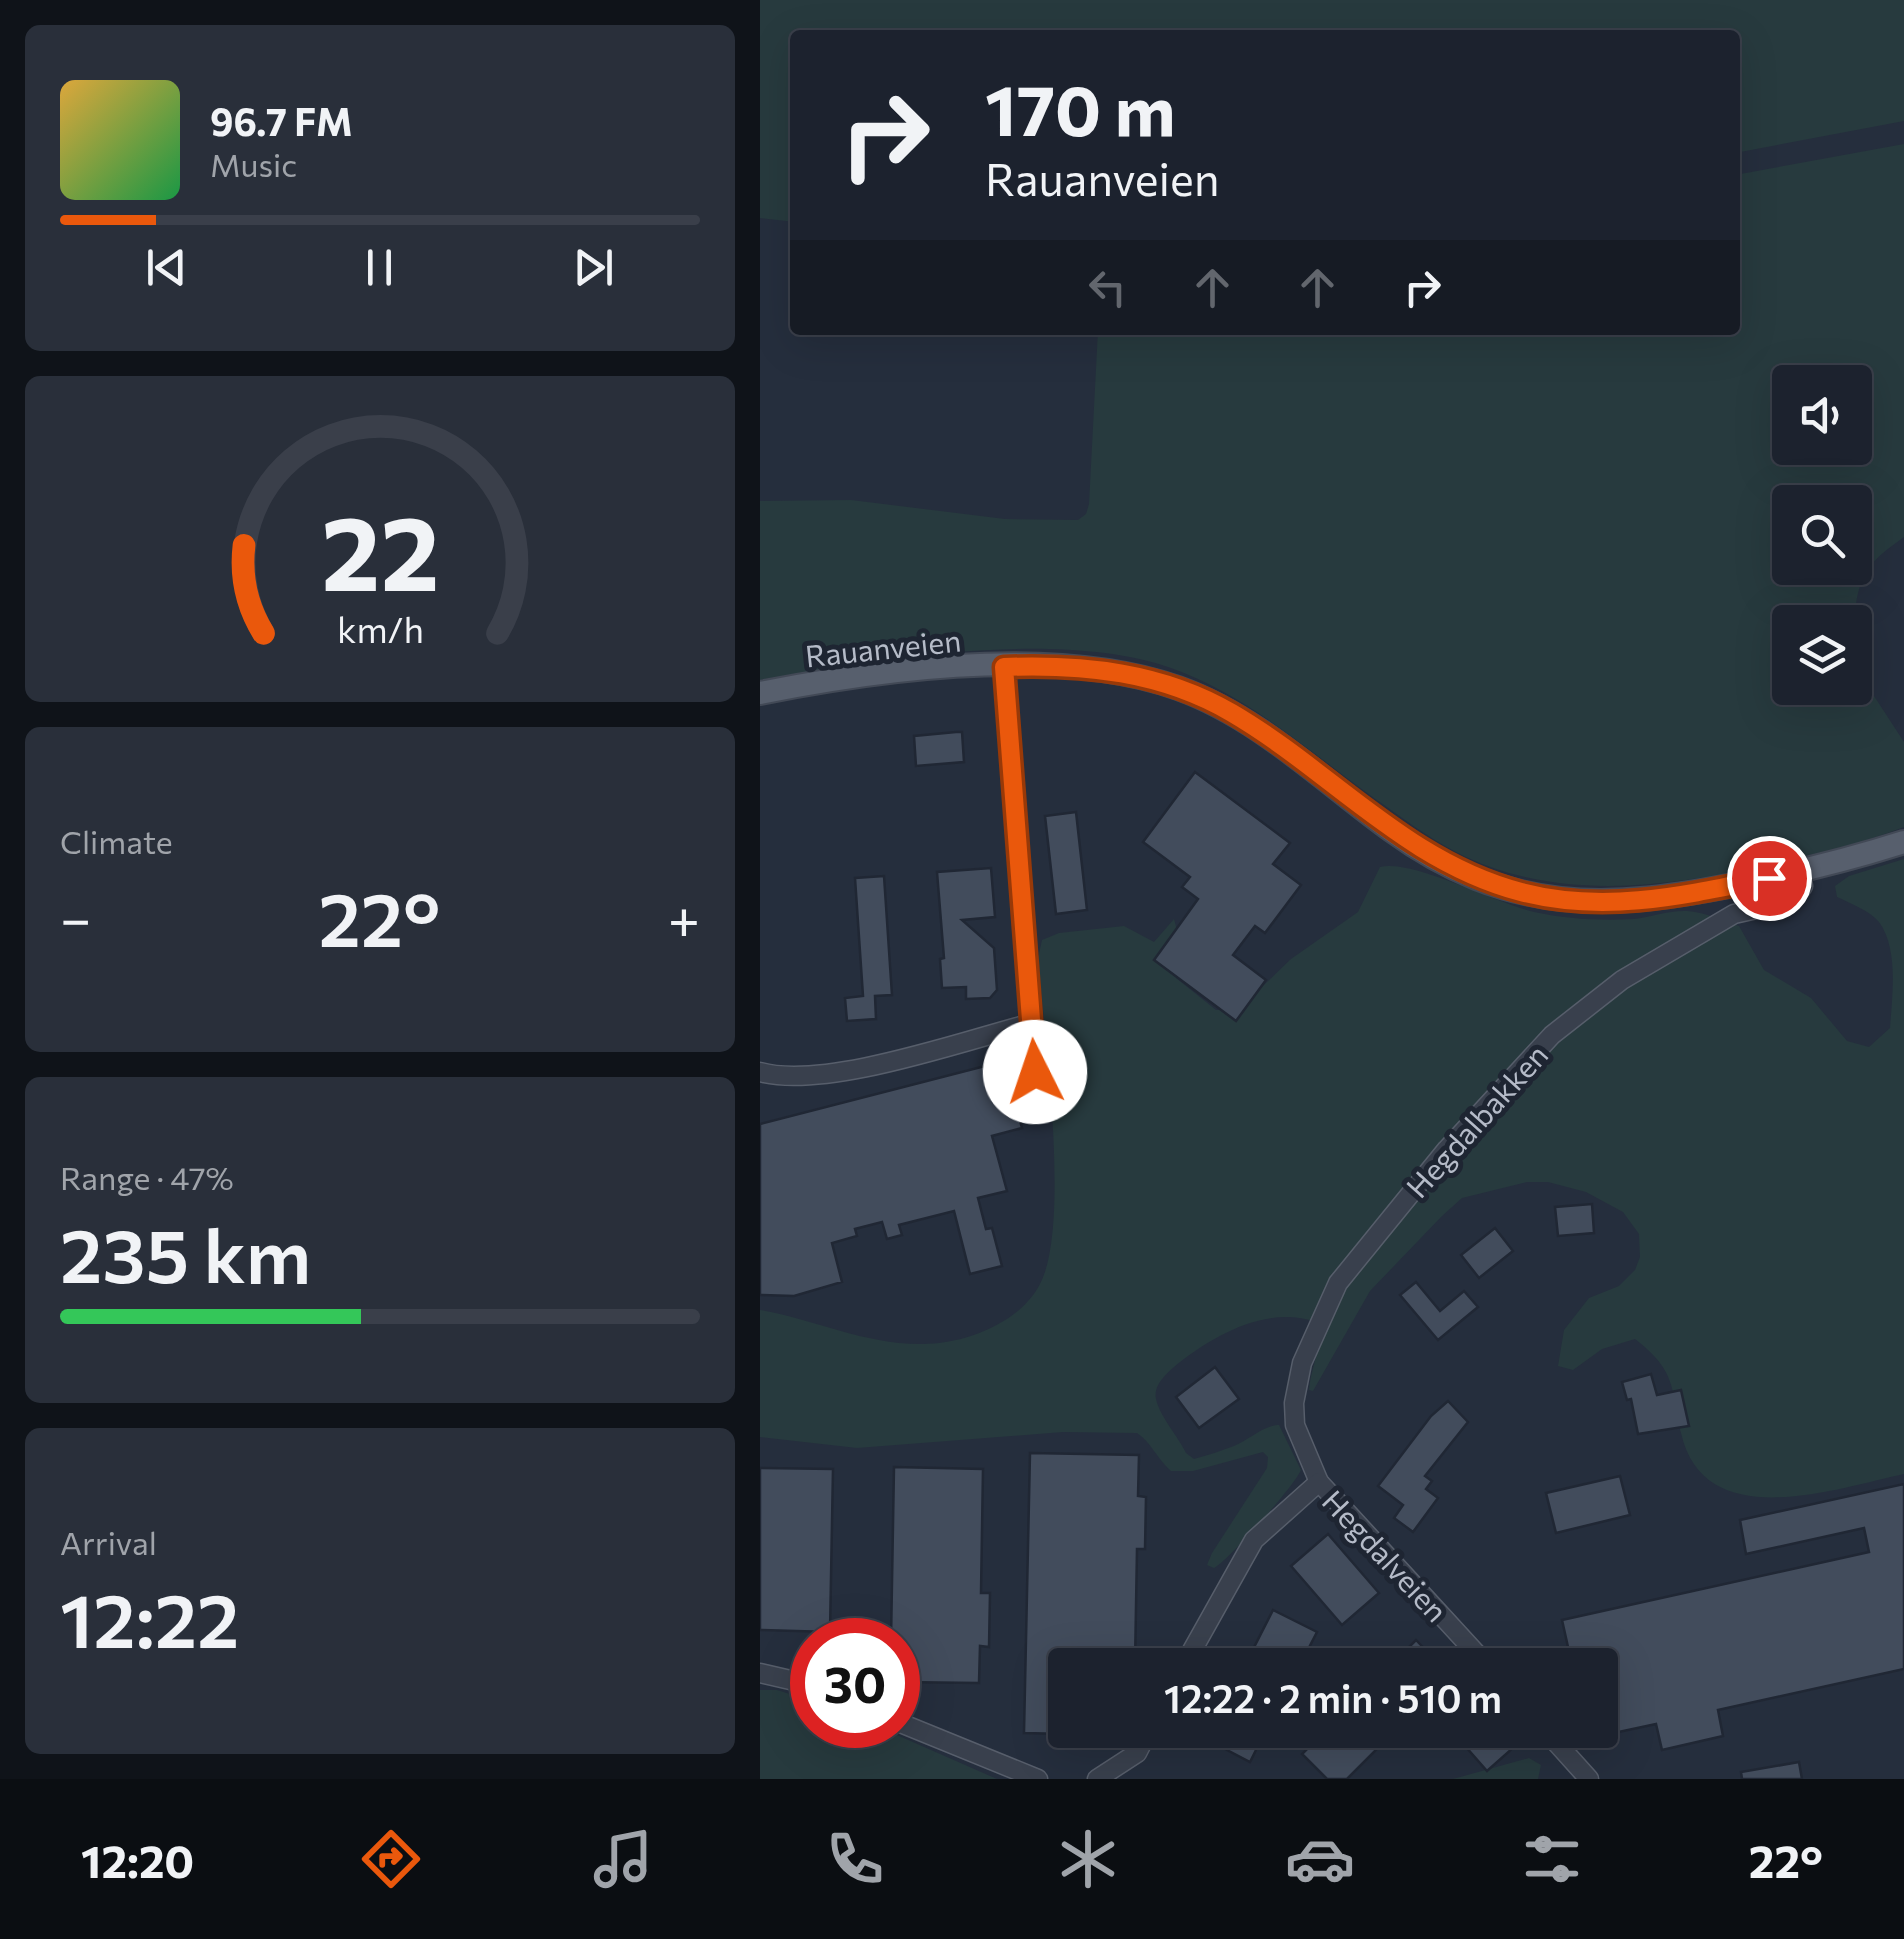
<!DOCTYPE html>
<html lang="en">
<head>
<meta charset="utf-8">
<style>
	:root { --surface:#1c222e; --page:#292f3a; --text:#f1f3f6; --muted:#a0a4aa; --line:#3a3f4a; --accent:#ea580c }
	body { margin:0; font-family:Commissioner,sans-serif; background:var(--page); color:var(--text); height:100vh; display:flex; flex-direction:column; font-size:38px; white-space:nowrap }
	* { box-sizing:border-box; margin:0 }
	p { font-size:32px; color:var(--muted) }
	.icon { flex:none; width:55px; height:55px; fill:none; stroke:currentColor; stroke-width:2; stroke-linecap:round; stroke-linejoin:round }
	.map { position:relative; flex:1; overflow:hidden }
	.side { display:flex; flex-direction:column; gap:25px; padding:25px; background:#0f1319; width:760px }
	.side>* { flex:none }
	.guide { position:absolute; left:30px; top:30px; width:950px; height:305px; border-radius:10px; box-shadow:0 10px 40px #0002,0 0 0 2px var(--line); background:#1c222e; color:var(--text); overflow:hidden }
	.controls { position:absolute; left:1012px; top:365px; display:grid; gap:20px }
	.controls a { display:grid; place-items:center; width:100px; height:100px; border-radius:10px; background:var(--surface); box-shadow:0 10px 40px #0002,0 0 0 2px var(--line); font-size:50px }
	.speed { position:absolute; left:30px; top:1618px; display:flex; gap:20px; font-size:50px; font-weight:700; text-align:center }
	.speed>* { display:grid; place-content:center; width:130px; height:130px; border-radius:50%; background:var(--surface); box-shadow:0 10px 40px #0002,0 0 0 2px var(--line); line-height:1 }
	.speed .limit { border:15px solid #d22; background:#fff; color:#111 }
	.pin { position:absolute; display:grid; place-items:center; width:85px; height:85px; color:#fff; margin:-42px; border:5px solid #fff; border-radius:50%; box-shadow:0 2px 10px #0007 }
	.me { position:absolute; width:110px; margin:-55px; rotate:356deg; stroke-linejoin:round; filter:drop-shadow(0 0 8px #0008) }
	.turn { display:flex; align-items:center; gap:35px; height:210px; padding:0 30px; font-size:45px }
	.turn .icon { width:130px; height:130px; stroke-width:2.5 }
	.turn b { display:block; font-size:70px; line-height:85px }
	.lanes { display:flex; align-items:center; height:95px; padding:0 30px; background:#0003; justify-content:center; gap:50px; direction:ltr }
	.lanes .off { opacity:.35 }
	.big { font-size:75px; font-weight:600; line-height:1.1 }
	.side .widget { flex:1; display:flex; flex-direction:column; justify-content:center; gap:15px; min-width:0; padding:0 35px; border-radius:15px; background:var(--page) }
	.side .dial { align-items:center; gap:0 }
	.dial svg { height:260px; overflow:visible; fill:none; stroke:var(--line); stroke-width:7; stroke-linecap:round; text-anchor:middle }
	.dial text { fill:var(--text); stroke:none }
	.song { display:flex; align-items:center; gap:30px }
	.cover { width:120px; height:120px; border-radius:15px; background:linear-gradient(135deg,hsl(40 70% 55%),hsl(140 70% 35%)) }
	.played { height:10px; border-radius:5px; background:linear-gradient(90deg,var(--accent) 15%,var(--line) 15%) }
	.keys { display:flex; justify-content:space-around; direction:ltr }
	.heat { display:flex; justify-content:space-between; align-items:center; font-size:55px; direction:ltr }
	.charge { height:15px; border-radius:8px; background:linear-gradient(90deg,#34c759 47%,var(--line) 0) }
	.trip { position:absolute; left:288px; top:1648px; width:570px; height:100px; border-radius:10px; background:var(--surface); box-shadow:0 10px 40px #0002,0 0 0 2px var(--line); font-weight:600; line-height:100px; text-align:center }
	.tab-bar { display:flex; height:160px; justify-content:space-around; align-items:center; background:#0b0e12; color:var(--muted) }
	.tab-bar .icon { width:70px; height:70px }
	.tab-bar .active { color:var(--accent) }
	.tab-bar b { font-size:45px; color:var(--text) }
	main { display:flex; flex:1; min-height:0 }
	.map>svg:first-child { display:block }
	.green { fill:#273a3e; fill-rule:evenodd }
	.building { fill:#424c5c; stroke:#202734; stroke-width:2.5 }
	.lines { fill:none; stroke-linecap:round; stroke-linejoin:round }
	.minor-casing { stroke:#575e6b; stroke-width:21 }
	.major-casing { stroke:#424956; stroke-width:26 }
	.minor { stroke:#39404d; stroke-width:18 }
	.major { stroke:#575f6d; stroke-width:22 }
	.route-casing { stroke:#983908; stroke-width:25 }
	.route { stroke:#ea580c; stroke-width:18 }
	.labels { text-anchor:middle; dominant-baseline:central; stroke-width:10; stroke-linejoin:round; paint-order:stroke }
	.street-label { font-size:30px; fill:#b5bbc8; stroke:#1e2532 }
</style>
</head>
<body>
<main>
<section class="side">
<div class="widget">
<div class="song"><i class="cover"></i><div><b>96.7 FM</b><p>Music</p></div></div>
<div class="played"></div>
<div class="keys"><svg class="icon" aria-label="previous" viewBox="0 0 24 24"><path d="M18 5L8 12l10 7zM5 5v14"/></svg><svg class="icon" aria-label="pause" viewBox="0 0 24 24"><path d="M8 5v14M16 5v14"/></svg><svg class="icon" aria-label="next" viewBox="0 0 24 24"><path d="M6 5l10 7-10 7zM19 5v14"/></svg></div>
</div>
<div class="widget dial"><svg viewBox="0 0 100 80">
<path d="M14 69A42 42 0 1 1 86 69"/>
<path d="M14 69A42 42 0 0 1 8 42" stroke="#ea580c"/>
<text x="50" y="56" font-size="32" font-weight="700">22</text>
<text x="50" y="72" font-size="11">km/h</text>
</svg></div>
<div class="widget"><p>Climate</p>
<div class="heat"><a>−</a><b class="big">22°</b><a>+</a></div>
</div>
<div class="widget"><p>Range · 47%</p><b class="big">235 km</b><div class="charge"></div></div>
<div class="widget"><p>Arrival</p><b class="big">12:22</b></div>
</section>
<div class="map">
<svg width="1144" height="1779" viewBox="0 0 1144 1779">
	<rect width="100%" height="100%" fill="#252e3d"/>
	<!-- green -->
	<g class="green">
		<polygon points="0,0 1144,0 1144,121 975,153 975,35 35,35 35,222 0,218"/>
		<path d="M1144,144v393c-38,27 -46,38 -50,85h-64v66h65v-32l6,20 43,66v85c-45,18 -91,27 -138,38 -102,23 -213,37 -310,-13 -29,-15 -56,-36 -82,-54 -67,-48 -125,-102 -203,-130 -111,-39 -296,-10 -411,12v-179l91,-1 154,19 73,1 8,-6 3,-10 9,-174h637v-155zM1030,382h65v66h-65zM1030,502h65v66h-65z"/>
		<path d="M1144,859v615c-70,15 -200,61 -223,-41 -10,-47 -5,-62 -46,-94l-33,10 -29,21 -15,-4 6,-36 25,-32 30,-12 16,-16 5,-13 -1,-23 -16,-22 -37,-20 -38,-10h-21l-65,16 -20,18 -72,75 -57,100 -4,-1c2,-25 15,-44 7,-68 -49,-18 -106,15 -142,45 -9,8 -21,19 -18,32 4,18 22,37 30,54l8,6c14,-4 27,-8 40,-13 15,-6 30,-21 45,-21l22,45c-6,15 -73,91 -87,98l-7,-3 5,-12 55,-85 1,-11 -5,-5 -70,19h-22c-14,-12 -20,-29 -34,-38l-74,-1 -206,16 -97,-11v-127c56,10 105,35 163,34 42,0 97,-21 117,-60 31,-59 4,-254 -2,-326l4,-18 17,-7 65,-7 30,16 20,-23 4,15 -2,44 40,32 23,-1 52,-50 67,-47 22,-45c33,-8 115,36 154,45 32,7 67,9 100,7 17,-2 36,-9 53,-8 17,1 36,10 52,15l25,44 47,28 36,43 22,6 21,-19c2,-31 9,-79 -11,-106 -9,-11 -29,-19 -42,-25l-2,-11 14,-10z"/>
		<polygon points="0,1690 17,1690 52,1701 52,1725 114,1725 237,1779 0,1779"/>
		<polygon points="769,1758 781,1765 778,1779 693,1779"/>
	</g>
	<!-- building -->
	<g class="building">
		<polygon points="196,732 202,732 204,762 156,766 154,736"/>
		<polygon points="435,772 530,843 513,864 541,885 505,933 495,926 473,955 506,980 476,1021 394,960 438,899 422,887 430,877 383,842"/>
		<polygon points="316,812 327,910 296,914 285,816"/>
		<polygon points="231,868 235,917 202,920 234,948 237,990 230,998 206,999 206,987 182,988 180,959 184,958 177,872"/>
		<polygon points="124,876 132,995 115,996 116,1019 87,1021 85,998 103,996 95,878"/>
		<polygon points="225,1066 230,1084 249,1079 262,1128 232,1136 247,1191 218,1198 226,1229 232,1228 242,1266 210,1274 194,1211 139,1225 142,1235 127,1239 122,1222 95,1229 97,1236 72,1243 82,1282 34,1296 0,1295 0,1124"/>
		<polygon points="832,1204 834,1233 798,1236 795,1207"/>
		<polygon points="735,1228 753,1251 719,1278 701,1255"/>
		<polygon points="656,1282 680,1311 704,1291 718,1307 678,1340 640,1295"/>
		<polygon points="455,1367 479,1399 439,1428 416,1397"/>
		<polygon points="891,1374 897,1395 921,1390 929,1426 878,1434 871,1399 867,1400 862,1382"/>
		<polygon points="688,1401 708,1422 665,1476 672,1481 666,1489 678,1498 653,1532 634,1518 643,1505 618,1486 671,1416"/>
		<polygon points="270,1453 379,1455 378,1496 386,1497 385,1549 377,1549 375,1665 305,1665 305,1734 264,1733"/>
		<polygon points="134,1467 223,1469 221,1593 230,1593 229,1647 220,1646 219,1683 138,1682 138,1640 131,1640"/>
		<polygon points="0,1468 73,1469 70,1632 0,1630"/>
		<polygon points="860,1476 870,1515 796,1533 786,1493"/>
		<polygon points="1144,1484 1144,1669 958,1710 963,1736 902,1750 896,1724 840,1736 840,1665 812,1665 802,1620 1109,1552 1104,1528 986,1554 980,1520"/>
		<polygon points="568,1534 619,1593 582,1625 531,1566"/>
		<polygon points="513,1610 557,1632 540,1665 485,1665"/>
		<polygon points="656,1640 680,1665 631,1665"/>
		<polygon points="451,1730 506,1730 490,1762 446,1739"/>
		<polygon points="566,1730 636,1730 587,1779 567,1779 542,1754"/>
		<polygon points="691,1730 737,1730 753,1748 727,1771"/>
		<polygon points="1039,1762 1042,1779 982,1779 981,1772"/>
	</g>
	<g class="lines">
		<!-- minor casing -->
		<g class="minor-casing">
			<g id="minor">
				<polyline points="244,667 275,1072"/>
				<path d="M0,1072c65,18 203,-31 272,-49"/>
				<polyline points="559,1482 535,1425 534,1403 542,1363 578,1283 687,1149 792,1035 862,980 974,914 1023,903 1035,897 1043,886 1040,871"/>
				<polyline points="424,1665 494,1540 559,1482 727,1665"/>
				<polyline points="0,1673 52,1685"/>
				<polyline points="138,1722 278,1779"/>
				<polyline points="785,1730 829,1779"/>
				<polyline points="337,1779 377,1753 389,1730"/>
			</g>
		</g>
		<!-- major casing -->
		<g class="major-casing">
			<path id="major" d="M0,693c125,-25 296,-48 418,-5 81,29 145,93 213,142 117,85 218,81 352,53 55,-11 108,-24 161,-41"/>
		</g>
		<!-- minor -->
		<use href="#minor" class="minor"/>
		<!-- major -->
		<use href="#major" class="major"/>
	</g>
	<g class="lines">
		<!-- route casing -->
		<g class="route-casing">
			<path id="route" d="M275,1072l-31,-405c80,-3 158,5 228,46 99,58 174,149 289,179 84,22 165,3 248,-14"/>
		</g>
		<!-- route -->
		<use href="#route" class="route"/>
	</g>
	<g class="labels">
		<!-- street labels -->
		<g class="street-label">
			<text transform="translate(123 647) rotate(-6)">Rauanveien</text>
			<text transform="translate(716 1120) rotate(-48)">Hegdalbakken</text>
			<text transform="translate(626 1555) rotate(47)">Hegdalveien</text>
		</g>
	</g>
</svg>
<div class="controls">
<a><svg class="icon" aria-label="sound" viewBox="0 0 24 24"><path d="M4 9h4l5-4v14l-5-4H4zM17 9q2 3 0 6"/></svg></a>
<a><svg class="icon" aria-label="search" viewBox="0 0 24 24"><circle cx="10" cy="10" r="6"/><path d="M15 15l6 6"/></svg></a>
<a><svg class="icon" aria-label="layers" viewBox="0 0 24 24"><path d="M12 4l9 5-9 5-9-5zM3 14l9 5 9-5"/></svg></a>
</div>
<div class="speed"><div class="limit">30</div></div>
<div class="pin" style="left:1009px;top:878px;background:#d93025"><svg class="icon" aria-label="arrive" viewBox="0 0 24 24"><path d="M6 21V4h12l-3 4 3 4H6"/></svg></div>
<svg class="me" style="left:275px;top:1072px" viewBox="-20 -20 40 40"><circle r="19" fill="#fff"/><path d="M0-13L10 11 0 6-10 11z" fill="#ea580c"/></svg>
<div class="trip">12:22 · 2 min · 510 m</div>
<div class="guide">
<div class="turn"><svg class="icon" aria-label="right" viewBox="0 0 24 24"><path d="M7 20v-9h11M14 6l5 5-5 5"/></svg><div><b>170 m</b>Rauanveien</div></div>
<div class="lanes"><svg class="icon off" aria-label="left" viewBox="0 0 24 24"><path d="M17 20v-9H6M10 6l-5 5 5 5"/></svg><svg class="icon off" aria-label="ahead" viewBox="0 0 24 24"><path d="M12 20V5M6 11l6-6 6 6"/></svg><svg class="icon off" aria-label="ahead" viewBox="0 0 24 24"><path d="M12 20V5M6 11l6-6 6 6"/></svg><svg class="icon" aria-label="right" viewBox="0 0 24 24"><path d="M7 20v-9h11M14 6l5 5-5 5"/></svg></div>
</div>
</div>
</main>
<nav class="tab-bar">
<b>12:20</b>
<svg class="icon active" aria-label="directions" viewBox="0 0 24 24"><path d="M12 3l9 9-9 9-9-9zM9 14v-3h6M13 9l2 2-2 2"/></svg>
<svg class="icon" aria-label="music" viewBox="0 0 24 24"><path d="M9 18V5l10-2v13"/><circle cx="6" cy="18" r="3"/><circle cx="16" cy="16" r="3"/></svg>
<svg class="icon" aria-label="phone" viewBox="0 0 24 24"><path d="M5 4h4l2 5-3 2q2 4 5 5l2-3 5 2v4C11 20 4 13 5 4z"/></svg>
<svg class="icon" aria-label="climate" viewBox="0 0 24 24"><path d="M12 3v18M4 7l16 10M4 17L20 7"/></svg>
<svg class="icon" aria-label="car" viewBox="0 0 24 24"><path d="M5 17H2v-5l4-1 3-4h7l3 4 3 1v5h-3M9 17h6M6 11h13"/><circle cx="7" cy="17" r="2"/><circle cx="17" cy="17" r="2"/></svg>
<svg class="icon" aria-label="filters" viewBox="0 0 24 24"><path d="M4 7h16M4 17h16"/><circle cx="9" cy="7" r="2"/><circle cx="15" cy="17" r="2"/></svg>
<b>22°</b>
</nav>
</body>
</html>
